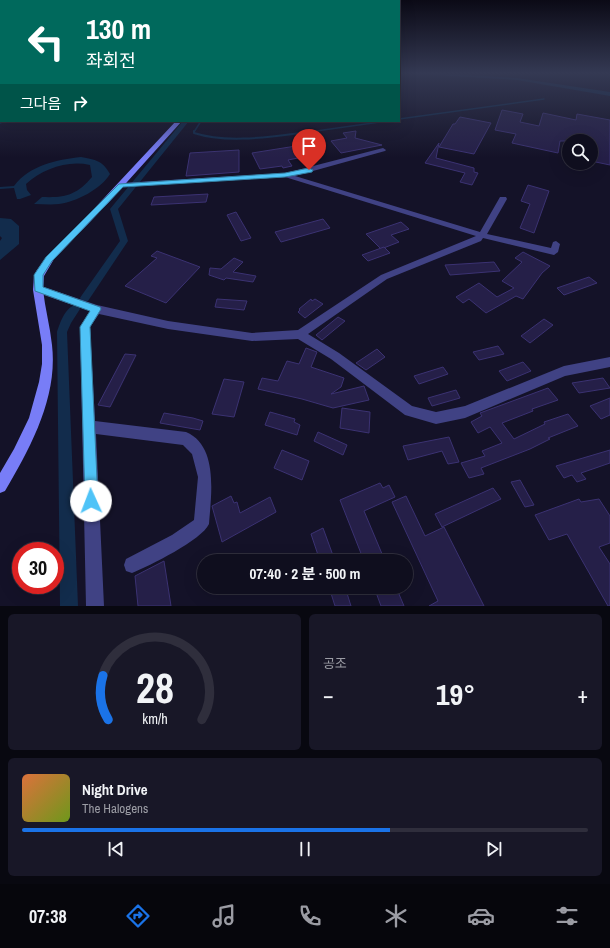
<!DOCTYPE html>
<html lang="ko">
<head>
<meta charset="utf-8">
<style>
	:root { --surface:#0f0e1e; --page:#181727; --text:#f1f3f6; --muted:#9b9ca4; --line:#2f2e3c; --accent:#1a73e8 }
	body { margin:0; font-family:"Archivo Narrow","Noto Sans KR",sans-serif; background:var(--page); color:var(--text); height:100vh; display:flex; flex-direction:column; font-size:15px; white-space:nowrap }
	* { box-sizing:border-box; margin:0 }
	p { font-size:13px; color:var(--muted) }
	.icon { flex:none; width:22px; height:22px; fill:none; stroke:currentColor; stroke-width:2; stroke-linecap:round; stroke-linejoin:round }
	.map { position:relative; height:606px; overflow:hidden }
	.side { display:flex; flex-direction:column; gap:8px; padding:8px; background:#080810; flex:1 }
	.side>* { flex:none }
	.guide { position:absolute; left:0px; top:0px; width:400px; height:122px; box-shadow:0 4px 16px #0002,0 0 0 1px var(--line); background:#00695c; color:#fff; overflow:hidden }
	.buttons { position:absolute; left:562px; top:134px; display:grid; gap:8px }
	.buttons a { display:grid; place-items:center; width:36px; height:36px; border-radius:50%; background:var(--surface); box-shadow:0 4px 16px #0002,0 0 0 1px var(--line); font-size:20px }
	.speed { position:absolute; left:12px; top:542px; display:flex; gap:8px; font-size:20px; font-weight:700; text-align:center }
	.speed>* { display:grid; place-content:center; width:52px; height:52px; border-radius:50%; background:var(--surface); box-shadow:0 4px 16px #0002,0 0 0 1px var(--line); line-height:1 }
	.speed .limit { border:6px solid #d22; background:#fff; color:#111 }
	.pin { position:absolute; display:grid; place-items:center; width:34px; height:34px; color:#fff; margin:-41px -17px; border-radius:50% 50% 50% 0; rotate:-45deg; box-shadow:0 0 4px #0007 }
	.pin .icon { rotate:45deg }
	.me { position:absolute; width:44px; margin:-22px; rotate:358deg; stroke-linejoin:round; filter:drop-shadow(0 0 3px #0008) }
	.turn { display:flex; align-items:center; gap:14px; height:84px; padding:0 20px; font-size:18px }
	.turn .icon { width:52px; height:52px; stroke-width:2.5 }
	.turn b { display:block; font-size:28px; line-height:34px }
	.then { display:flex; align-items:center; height:38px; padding:0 20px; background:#0003; gap:8px; font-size:15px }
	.big { font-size:30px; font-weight:700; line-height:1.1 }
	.side .widget { flex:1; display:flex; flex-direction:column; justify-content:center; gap:6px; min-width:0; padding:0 14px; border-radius:6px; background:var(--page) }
	.side .dial { align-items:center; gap:0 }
	.dial svg { height:104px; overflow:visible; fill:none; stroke:var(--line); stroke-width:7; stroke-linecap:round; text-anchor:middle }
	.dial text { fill:var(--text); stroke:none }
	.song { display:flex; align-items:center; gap:12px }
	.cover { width:48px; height:48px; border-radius:6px; background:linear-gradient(135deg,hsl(20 70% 55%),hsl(80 70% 35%)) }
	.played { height:4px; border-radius:2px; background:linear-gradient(90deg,var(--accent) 65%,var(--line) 65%) }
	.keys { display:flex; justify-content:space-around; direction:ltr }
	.heat { display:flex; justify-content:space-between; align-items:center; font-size:22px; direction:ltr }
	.side .tiles { flex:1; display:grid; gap:8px; grid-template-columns:1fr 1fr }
	.widget:last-child { grid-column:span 2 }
	.trip { position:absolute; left:197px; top:554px; width:216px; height:40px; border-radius:20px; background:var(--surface); box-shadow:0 4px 16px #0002,0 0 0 1px var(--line); font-weight:700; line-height:40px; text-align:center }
	.tabs { display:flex; height:64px; justify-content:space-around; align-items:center; background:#06060c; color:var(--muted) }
	.tabs .icon { width:28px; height:28px }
	.tabs .selected { color:var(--accent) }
	.tabs b { font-size:18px; color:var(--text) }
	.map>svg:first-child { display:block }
	.water { fill:#122c4c }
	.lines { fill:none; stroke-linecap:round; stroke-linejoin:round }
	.stream-far1 { stroke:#122c4c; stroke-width:1.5 }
	.stream { stroke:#122c4c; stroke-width:2 }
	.canal { fill:#122c4c; fill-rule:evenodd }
	.building { fill:#251f48; stroke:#3b3272 }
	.minor { fill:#404284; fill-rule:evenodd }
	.secondary { fill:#787df7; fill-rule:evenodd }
	.route { fill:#4fc3f7; stroke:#337fa1 }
</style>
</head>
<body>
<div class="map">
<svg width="610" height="606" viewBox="0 0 610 606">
	<rect width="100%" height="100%" fill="#141228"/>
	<!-- water -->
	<g class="water">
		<path d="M81,157c15,3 21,3 29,17 -9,15 -34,28 -51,30 -8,1 -17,0 -25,0l8,-7c23,1 35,-2 50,-20l-2,-12c-23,-5 -47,4 -64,19l1,6 4,5 -11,4h-3l-3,-11 -14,1v-2l14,-1c16,-21 42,-26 67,-29z"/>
		<polygon points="0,218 11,219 19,226 19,244 0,260 0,241 2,238 0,236"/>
	</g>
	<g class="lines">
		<!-- stream-far1 -->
		<g class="stream-far1">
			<polyline points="399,119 544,99"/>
			<polyline points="0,123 5,121"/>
			<polyline points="194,132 201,121"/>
			<polyline points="309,132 387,121"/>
		</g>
		<!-- stream -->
		<path class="stream" d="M194,131v2c37,12 85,2 123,-2"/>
		<!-- canal -->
		<g class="canal">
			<polygon points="412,73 433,73 517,78 610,92 610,96 517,80 414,74"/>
			<polygon points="183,121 189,121 118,209 128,241 88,301 82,301 80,298 82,295 120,241 110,209"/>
			<path d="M75,305l4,1 1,3 -9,14 -4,9 11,274h-18l-3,-274c3,-9 8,-24 18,-27z"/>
		</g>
	</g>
	<!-- building -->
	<g class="building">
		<polygon points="502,110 523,114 520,122 539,126 543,113 576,120 577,114 610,120 610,165 591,161 591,141 560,141 558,153 512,143 516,134 495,130"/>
		<polygon points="460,117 491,123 474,154 439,147 453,124 455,124"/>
		<polygon points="356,131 355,138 382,145 341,153 331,141 347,138 343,133"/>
		<polygon points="439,143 436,158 474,168 474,172 478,173 472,185 460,182 465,173 425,163"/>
		<polygon points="296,146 303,157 288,160 292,166 283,168 282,166 260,169 252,153"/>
		<polygon points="239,150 239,172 186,176 190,153"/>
		<polygon points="528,185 549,191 534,233 520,228 530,204 521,201"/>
		<polygon points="208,194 206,202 151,205 154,197"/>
		<polygon points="236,212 251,238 241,241 227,215"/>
		<polygon points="323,219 330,228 281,242 275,232"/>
		<polygon points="401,222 409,229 391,235 399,242 381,249 366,234"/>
		<polygon points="384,247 390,253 368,261 362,255"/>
		<polygon points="157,251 200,267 166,303 125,286 157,258 151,256"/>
		<polygon points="523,252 550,266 542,273 523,299 516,296 486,313 469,299 463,303 456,297 479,283 497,297 514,288 502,281 522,262 515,258"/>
		<polygon points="234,258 243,262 233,272 256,276 253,282 226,278 224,280 209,275 210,268 221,269"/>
		<polygon points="494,262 500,271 450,275 445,265"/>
		<polygon points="589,277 597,283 564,295 557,288"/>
		<polygon points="217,299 247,301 244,310 215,307"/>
		<polygon points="311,299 312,301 315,299 323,304 305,318 298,312 300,310 299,309"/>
		<polygon points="338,317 345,321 322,340 316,335"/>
		<polygon points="544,319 553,325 530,343 521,336"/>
		<polygon points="498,346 504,354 479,360 473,352"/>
		<polygon points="306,348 317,352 311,367 344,378 341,387 331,394 364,386 369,400 333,408 302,399 258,389 262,378 278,381 287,361 299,364"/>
		<polygon points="377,349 385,357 366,370 356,363"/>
		<polygon points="125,354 136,355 110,407 98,405"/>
		<polygon points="523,362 531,371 507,381 499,371"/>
		<polygon points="443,367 448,374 419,384 414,376"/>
		<polygon points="603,378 610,388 579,393 572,383"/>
		<polygon points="224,379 244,382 234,417 212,414"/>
		<polygon points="548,388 558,400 532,409 533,411 502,423 514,439 545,424 544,422 568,414 578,426 548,438 550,439 530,449 481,468 484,474 469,478 461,463 485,456 482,451 502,443 490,427 478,433 471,422 482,416 480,413"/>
		<polygon points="456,390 460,398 432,406 428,398"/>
		<polygon points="610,398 610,415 601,419 590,406"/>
		<polygon points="342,408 370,412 369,433 340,428"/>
		<polygon points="270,412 295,419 294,422 300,425 297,435 265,425"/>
		<polygon points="164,413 193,418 203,421 200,430 160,423"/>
		<polygon points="318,432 347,445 343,455 314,441"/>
		<polygon points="449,437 459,462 448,464 442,451 408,460 403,446"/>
		<polygon points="282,450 309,461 302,480 274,468"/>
		<polygon points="610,450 610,463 581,473 586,479 577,482 572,475 564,478 556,466"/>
		<polygon points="520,480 534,505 525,507 511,482"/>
		<polygon points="380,483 383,488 389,485 395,497 364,511 385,561 364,561 340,500"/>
		<polygon points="493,488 501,499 442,527 435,514"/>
		<polygon points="231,496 234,503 237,502 240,513 270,497 276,512 222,542 212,506"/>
		<polygon points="406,496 425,536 444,527 484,606 429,606 438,601 392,502"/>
		<polygon points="579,499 581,502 599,499 610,516 610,543 599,547 610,564 610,606 608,606 567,534 549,540 535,515"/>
		<polygon points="323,528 335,561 320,561 311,534"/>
		<polygon points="164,561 171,606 138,606 135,576"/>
		<polygon points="329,587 345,587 351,606 335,606"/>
		<polygon points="374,587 396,587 404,606 381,606"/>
	</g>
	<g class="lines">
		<!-- minor -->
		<path class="minor" d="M383,148l3,2 -1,1 -90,25 185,56 20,-35h6l1,2 -20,35 64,14 2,-6 3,-1 4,3 -2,8 -4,3 -71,-17 -2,3 -94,38 -79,55 31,19 73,53 24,6 29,-6 99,-40 46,-9v10l-45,9 -100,42 -29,6 -31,-9 -74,-56 -33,-20 -46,2 -84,-12 -69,-15 -9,13 5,94 91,11c33,14 25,64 23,92 -7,16 -60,42 -77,49l-6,-2 -2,-6 2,-6 46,-24 22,-15 4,-43 -6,-23 -9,-9 -87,-11 8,172h-18l-6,-279 10,-16 -55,-19 -2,-3 2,-3 3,-1 59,20 71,16 84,12 46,-3 83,-55 95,-39 -191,-59 -164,10 -4,-2 4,-2 165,-10z"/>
		<!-- secondary -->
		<path class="secondary" d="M176,121h6l-73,81 -55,57 -10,17 -1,14c2,18 7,36 9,55 6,52 -21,102 -47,146l-5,2v-20l14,-24 15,-31 10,-36 3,-18v-19l-9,-55 1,-14 3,-6 11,-15 44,-44z"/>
	</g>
	<!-- sky -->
	<linearGradient id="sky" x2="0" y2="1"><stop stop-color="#0b0a16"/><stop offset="0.46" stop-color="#343953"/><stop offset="1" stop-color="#343953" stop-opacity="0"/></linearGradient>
	<rect width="610" height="158" fill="url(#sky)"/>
	<!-- route -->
	<polygon class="route" points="309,168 313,170 312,172 285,177 123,187 52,261 43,275 43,287 100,307 101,309 90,327 98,501 96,506 91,508 87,506 85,501 80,327 90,311 35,291 34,275 46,257 119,184 285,173"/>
</svg>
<div class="buttons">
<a><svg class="icon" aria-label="search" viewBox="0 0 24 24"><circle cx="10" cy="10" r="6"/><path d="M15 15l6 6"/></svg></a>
</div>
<div class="speed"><div class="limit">30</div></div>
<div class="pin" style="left:309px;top:170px;background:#d93025"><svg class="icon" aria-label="arrive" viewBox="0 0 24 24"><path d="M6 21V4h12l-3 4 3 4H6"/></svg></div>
<svg class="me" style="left:91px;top:501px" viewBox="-20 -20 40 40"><circle r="19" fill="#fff"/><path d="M0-13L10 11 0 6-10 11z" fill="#4fc3f7"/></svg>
<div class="trip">07:40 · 2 분 · 500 m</div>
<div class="guide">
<div class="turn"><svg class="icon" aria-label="left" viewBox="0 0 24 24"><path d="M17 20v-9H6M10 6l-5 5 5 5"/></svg><div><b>130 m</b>좌회전</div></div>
<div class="then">그다음<svg class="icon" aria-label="right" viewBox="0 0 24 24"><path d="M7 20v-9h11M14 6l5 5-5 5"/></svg></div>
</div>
</div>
<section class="side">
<div class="tiles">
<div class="widget dial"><svg viewBox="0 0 100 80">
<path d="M14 69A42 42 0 1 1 86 69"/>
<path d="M14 69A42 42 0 0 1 10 35" stroke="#1a73e8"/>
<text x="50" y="56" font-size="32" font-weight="700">28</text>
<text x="50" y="72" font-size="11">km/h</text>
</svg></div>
<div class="widget"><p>공조</p>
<div class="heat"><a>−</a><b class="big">19°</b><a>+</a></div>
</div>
<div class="widget">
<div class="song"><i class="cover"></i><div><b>Night Drive</b><p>The Halogens</p></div></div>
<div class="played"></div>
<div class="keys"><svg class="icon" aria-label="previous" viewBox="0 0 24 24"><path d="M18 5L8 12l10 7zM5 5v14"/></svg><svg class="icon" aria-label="pause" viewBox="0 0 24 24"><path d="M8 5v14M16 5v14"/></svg><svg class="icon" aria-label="next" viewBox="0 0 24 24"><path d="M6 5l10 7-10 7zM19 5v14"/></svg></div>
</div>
</div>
</section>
<nav class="tabs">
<b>07:38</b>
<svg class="icon selected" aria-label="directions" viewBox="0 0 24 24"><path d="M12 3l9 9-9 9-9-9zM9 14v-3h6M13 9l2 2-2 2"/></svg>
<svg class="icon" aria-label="music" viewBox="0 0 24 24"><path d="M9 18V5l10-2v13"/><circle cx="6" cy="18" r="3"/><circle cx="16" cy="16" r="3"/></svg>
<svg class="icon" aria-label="phone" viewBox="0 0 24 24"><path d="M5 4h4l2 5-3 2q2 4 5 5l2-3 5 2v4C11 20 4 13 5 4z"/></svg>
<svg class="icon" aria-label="climate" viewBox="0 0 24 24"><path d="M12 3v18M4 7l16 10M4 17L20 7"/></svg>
<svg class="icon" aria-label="car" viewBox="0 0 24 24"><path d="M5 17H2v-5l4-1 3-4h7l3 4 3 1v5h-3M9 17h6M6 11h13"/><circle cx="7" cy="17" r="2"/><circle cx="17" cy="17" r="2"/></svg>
<svg class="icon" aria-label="filters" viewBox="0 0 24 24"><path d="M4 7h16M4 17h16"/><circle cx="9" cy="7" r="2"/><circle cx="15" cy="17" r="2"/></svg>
</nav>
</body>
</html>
